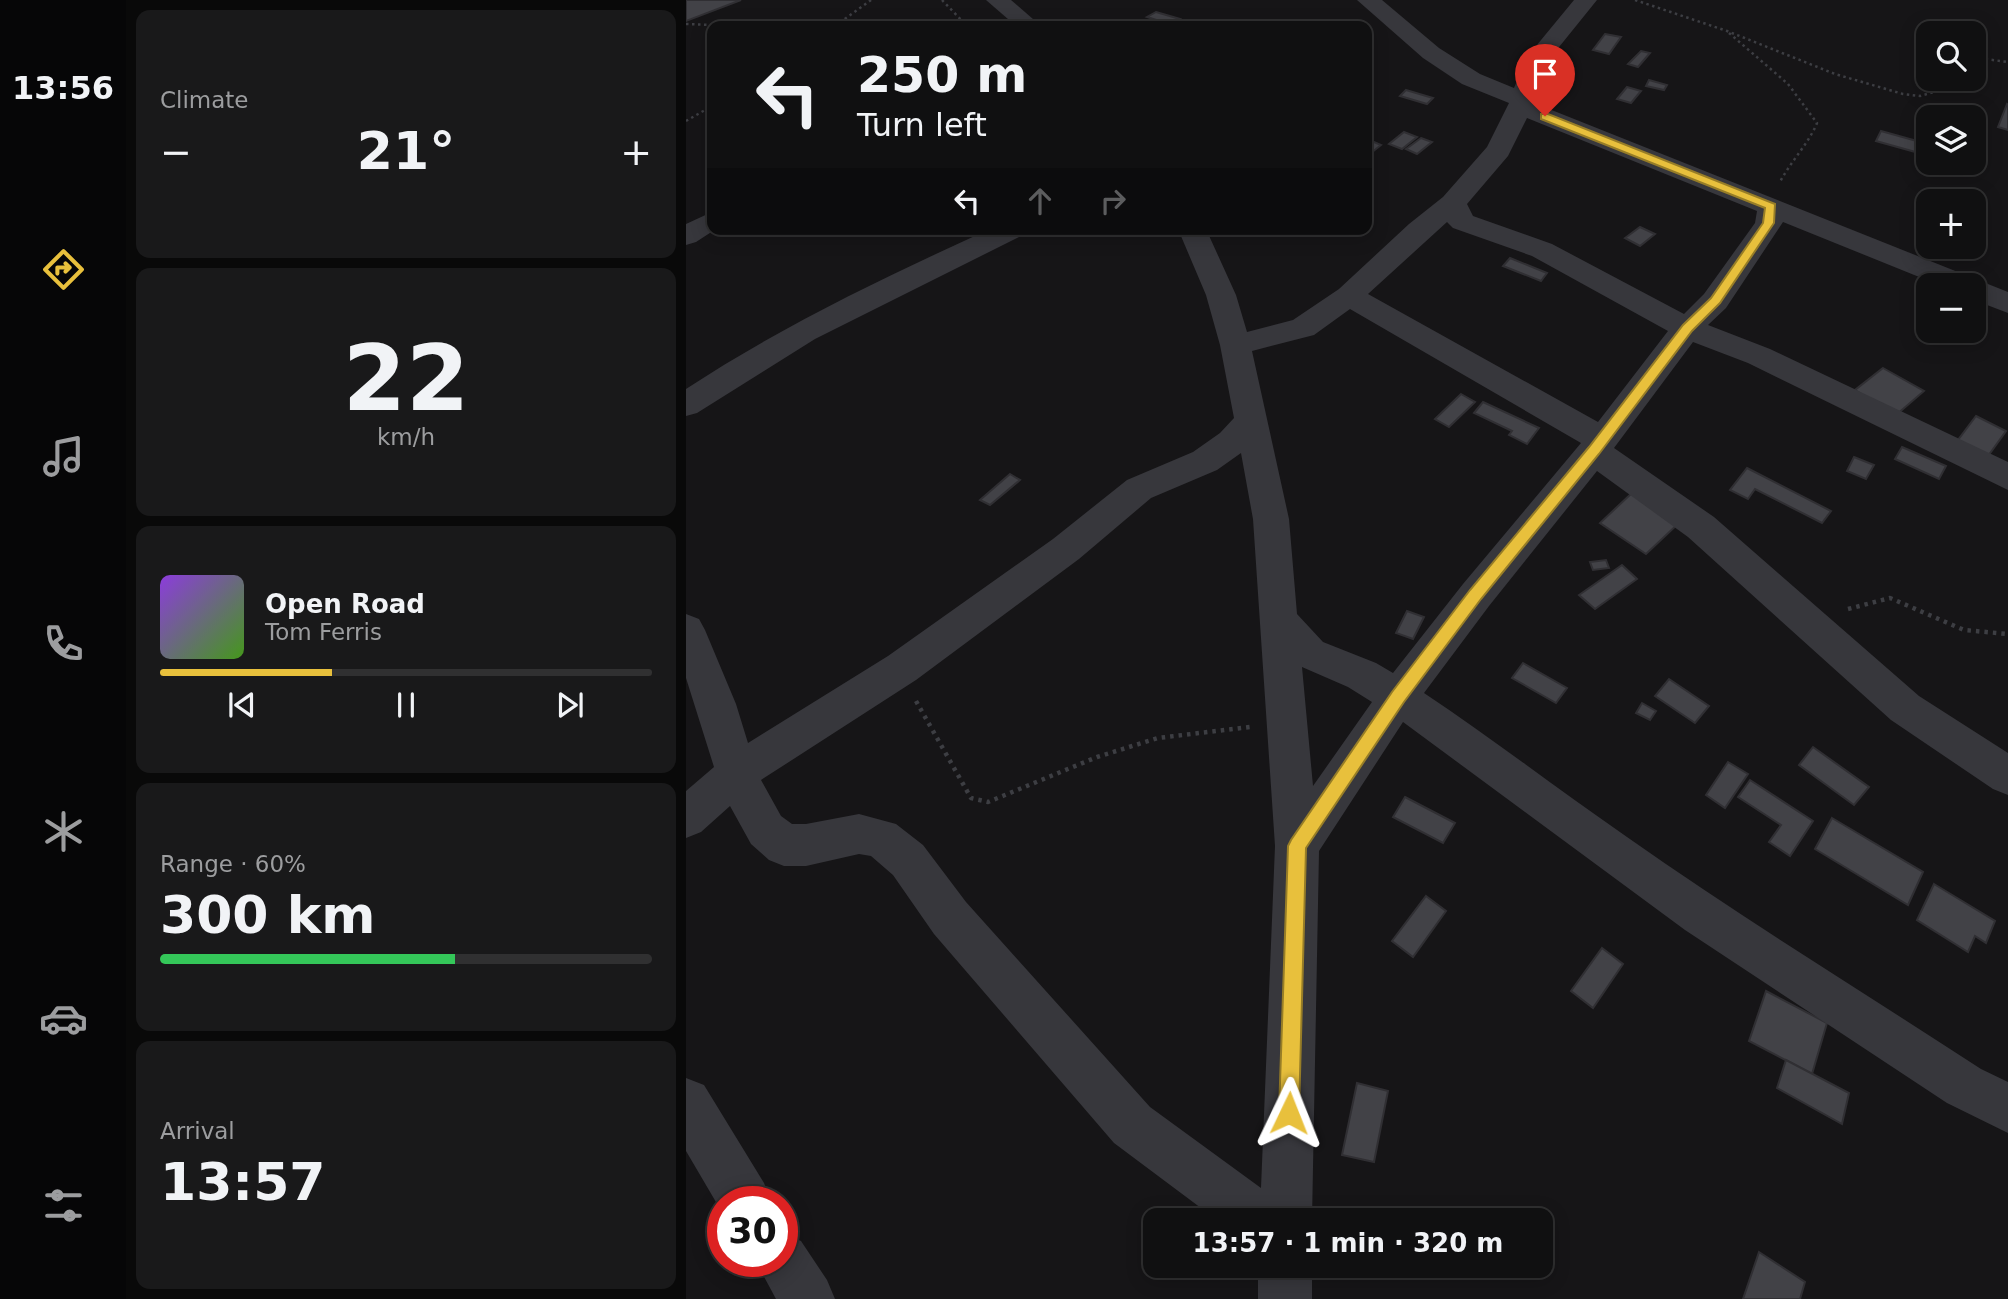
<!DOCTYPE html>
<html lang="en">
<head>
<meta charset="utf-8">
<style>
	:root { --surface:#101011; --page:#19191a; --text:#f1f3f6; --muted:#9c9d9f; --line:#303031; --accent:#e8c03c }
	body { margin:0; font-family:"DejaVu Sans",sans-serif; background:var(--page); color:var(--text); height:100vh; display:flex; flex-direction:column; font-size:26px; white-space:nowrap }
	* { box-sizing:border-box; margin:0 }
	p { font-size:23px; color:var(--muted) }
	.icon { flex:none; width:38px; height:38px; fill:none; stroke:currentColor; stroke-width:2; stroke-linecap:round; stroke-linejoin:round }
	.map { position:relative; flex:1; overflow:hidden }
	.side { display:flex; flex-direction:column; gap:10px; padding:10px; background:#090909; width:560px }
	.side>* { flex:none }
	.banner { position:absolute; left:21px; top:21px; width:665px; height:214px; border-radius:14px; box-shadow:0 4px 18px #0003,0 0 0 2px var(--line); background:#101011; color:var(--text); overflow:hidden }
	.fabs { position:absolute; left:1230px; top:21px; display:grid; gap:14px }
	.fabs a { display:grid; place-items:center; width:70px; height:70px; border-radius:14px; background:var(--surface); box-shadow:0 4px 18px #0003,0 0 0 2px var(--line); font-size:35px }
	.speed { position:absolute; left:21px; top:1186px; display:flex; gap:14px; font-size:35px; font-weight:700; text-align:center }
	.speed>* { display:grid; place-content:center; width:91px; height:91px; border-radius:50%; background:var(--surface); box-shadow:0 4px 18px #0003,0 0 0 2px var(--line); line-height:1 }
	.speed .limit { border:10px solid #d22; background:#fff; color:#111 }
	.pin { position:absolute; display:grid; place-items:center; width:60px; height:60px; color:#fff; margin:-72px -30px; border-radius:50% 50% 50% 0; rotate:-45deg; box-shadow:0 0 7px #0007 }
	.pin .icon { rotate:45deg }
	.me { position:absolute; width:77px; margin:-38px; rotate:2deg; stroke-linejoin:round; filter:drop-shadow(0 0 5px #0008) }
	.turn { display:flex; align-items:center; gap:24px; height:147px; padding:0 35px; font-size:32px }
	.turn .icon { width:91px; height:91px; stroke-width:2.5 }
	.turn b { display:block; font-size:49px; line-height:60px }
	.lanes { display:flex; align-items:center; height:66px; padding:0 35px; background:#0003; justify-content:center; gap:35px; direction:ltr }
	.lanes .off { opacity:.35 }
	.big { font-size:52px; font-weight:700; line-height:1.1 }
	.side .widget { flex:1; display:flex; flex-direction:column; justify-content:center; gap:10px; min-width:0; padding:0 24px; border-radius:14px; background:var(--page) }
	.side .dial { align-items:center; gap:0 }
	.dial b { font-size:91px; line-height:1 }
	.song { display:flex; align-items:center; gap:21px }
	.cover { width:84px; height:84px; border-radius:10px; background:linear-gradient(135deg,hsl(270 70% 55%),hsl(100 70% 35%)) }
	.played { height:7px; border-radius:4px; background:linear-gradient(90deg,var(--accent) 35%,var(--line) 35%) }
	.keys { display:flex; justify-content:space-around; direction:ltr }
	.heat { display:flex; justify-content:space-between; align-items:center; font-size:38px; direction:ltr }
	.charge { height:10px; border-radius:5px; background:linear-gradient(90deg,#34c759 60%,var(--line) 0) }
	.trip { position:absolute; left:457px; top:1208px; width:410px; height:70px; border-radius:14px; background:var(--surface); box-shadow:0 4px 18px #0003,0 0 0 2px var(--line); font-weight:700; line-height:70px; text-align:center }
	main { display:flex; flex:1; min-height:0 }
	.tab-bar { display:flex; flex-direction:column; width:126px; justify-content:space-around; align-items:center; background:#060607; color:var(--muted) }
	.tab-bar .icon { width:49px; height:49px }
	.tab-bar .on { color:var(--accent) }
	.tab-bar b { font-size:32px; color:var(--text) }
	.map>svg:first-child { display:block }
	.building { fill:#424247; stroke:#302f33; stroke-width:2 }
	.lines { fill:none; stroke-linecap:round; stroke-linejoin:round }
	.path-far1 { stroke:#3d3e43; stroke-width:2.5; stroke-dasharray:2.5 3.5; stroke-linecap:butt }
	.path { stroke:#3d3e43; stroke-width:4.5; stroke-dasharray:3.5 5; stroke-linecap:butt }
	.street { fill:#37373c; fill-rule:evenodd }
	.route { fill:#e8c03c; stroke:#977d27; stroke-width:2 }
</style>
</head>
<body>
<main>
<nav class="tab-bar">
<b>13:56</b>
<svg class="icon on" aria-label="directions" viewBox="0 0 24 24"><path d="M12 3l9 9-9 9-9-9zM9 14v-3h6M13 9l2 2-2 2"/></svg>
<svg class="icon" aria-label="music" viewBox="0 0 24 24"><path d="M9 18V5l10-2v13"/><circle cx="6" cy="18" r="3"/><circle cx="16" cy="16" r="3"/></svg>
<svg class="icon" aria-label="phone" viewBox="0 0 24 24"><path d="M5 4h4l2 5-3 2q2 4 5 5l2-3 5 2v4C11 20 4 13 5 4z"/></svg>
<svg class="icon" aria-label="climate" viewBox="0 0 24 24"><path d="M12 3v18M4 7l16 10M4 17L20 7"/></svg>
<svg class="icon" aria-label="car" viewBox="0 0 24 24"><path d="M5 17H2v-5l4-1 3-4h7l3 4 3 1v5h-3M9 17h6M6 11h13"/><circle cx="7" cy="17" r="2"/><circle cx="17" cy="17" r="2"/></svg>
<svg class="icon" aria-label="filters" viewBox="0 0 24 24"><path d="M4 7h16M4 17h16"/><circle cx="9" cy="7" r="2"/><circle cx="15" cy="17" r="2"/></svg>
</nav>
<section class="side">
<div class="widget"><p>Climate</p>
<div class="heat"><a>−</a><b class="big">21°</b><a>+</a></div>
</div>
<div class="widget dial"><b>22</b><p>km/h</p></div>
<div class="widget">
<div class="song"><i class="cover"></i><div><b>Open Road</b><p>Tom Ferris</p></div></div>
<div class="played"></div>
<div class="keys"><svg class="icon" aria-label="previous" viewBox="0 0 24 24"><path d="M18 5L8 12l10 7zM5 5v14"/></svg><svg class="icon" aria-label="pause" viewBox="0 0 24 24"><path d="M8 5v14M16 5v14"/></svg><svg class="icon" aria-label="next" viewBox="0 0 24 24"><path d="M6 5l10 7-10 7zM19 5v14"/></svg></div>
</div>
<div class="widget"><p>Range · 60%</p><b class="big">300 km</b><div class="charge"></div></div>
<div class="widget"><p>Arrival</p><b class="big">13:57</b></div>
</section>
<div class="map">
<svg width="1322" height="1299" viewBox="0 0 1322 1299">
	<rect width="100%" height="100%" fill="#161517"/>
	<!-- building -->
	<g class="building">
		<polygon points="0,0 55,0 0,21"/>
		<polygon points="470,12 494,19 486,25 461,17"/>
		<polygon points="919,34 935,37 923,54 907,50"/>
		<polygon points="955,51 964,53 952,67 942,64"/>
		<polygon points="963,80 981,85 978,90 960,86"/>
		<polygon points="941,87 955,91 945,103 931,99"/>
		<polygon points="720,90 747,98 741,104 714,96"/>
		<polygon points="1321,104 1322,105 1322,130 1312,127"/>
		<polygon points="1288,127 1298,130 1288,155"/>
		<polygon points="1195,131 1238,143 1233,153 1190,141"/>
		<polygon points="718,132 731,137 716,149 703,144"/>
		<polygon points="735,138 746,142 731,154 720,149"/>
		<polygon points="681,139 695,145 685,153 681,152"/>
		<polygon points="954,227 969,234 954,246 939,238"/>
		<polygon points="824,258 861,273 855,281 817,266"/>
		<polygon points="1197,368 1238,391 1210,415 1169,390"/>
		<polygon points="775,394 789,402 763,427 749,419"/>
		<polygon points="797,402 853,428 841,444 823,435 826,431 788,413"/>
		<polygon points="1290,416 1320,431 1297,463 1266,448"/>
		<polygon points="1216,447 1260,466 1253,479 1209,459"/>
		<polygon points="1168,457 1188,465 1180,479 1161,471"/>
		<polygon points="1061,468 1145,511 1136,523 1069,489 1062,499 1044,490"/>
		<polygon points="324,474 334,480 304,505 294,500"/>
		<polygon points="947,492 994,522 960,554 914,523"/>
		<polygon points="920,560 923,568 907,570 904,562"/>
		<polygon points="936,565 951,579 909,609 893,595"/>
		<polygon points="721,611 738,617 727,639 710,633"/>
		<polygon points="837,663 881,688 870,703 826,678"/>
		<polygon points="983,679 1023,706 1009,723 969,696"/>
		<polygon points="956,703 970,711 964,720 950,713"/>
		<polygon points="1127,747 1183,787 1168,805 1113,765"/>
		<polygon points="1042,762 1062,774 1039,808 1020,795"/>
		<polygon points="1064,780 1127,821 1104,856 1083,842 1095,825 1052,797"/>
		<polygon points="719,797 769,823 757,843 707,817"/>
		<polygon points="1146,818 1237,872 1222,905 1129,849"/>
		<polygon points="1248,884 1309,921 1300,943 1289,936 1282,952 1231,920"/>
		<polygon points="740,896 760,911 727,957 706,941"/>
		<polygon points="916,948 937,964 907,1008 885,991"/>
		<polygon points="1080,991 1141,1023 1126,1074 1063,1041"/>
		<polygon points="1100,1060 1163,1093 1156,1124 1091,1088"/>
		<polygon points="671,1083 702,1091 688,1162 656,1155"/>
		<polygon points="1073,1252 1119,1282 1114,1299 1057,1299"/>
	</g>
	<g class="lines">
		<!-- path-far1 -->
		<g class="path-far1">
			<polyline points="256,0 281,26"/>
			<polyline points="949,0 1041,31 1149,74 1217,94 1234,96 1248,92 1264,79"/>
			<polyline points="0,24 56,26"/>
			<polyline points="149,26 185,0"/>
			<path d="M1043,33l59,51 29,39c-8,20 -26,38 -37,59"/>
			<polyline points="1288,62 1299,59 1322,62"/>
			<polyline points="0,121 26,106"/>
		</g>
		<!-- path -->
		<g class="path">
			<polyline points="1162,609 1204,598 1278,630 1322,634"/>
			<polyline points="230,701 285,798 302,802 411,757 472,738 564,727"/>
		</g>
		<!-- street -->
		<g class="street">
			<polygon points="300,0 325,0 355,26 330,26"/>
			<path d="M671,0h25l57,48 41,26 34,14 13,-31 47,-57h23l-46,57 -17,46 474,189v21l-34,-13v-15h-35l-156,-63 -57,86 -18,17 62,24 238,113v28l-260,-127 -55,-21 -79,106 100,69 205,179 89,57v42l-15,-6 -102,-69 -203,-183 -91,-66 -108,135 -65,87c69,46 135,97 203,144 115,81 236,155 354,232l27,13v51l-61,-30 -262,-173 -282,-208 -84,129 -7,369h-95l-103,-77 -180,-209 -41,-59 -22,-19 -12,-2 -53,12h-22l-15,-6 -18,-16 -21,-38 -29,26 -15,6v-47l28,-24 -28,-89v-64l13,5 6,11 31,74 12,39 140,-87 165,-117 74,-59 66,-28 27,-19 14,-15 -14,-73 -14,-50 -28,-66h28l30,66 11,37 46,-12 46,-31 70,-65 34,-27 44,-50 22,-44 -47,-19 -39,-26zM841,118l230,93 -2,12 -51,71 -20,20 -132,-70 -79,-28 -6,-12 41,-48zM761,222l6,6 79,28 136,75 -70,91 -230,-128zM664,309l231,134 -118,141 -70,89 -17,-10 -53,-21 -26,-28 -8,-95 -37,-168 62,-16zM555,453l12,66 22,327 -14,342 -111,-81 -184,-205 -43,-57 -27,-21 -37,-10 -53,10h-14l-11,-8 -20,-36 155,-100 163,-121 72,-61 66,-28zM616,667l46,20 24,15 -59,84z"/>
			<polygon points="26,212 26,229 30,229 10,242 0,245 0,224"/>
			<path d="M304,229h37l-4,6 -208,104 -118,74 -11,3v-27c96,-63 199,-112 304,-160z"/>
			<polygon points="0,1078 18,1085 78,1183 85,1202 37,1202 37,1214 0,1151"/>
			<polygon points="96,1233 115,1241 141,1280 149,1299 90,1299 70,1262 96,1262"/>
			<rect x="572" y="1265" width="54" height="34"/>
		</g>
	</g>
	<!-- route -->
	<polygon class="route" points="855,114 862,114 1089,204 1088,223 1034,303 1006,331 913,454 795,599 718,702 620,848 613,1113 610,1120 603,1123 596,1120 593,1113 602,846 605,840 706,692 784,590 903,447 997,325 1025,298 1077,223 1079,208 855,119"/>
</svg>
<div class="fabs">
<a><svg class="icon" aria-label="search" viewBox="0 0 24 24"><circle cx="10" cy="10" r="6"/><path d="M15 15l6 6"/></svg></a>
<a><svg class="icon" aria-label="layers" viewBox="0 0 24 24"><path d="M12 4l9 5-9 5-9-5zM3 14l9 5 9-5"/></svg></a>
<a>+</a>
<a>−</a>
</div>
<div class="speed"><div class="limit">30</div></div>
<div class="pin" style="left:859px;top:116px;background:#d93025"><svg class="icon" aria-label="arrive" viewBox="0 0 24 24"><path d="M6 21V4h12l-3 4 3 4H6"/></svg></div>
<svg class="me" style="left:603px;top:1113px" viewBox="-20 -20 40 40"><path d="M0-17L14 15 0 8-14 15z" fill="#e8c03c" stroke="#fff" stroke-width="4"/></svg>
<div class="trip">13:57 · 1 min · 320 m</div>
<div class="banner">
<div class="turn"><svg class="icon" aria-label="left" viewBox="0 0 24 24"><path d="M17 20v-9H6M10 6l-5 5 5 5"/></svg><div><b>250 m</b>Turn left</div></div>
<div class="lanes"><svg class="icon" aria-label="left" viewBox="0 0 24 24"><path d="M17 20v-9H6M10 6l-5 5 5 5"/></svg><svg class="icon off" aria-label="ahead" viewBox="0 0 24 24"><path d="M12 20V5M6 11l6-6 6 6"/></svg><svg class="icon off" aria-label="right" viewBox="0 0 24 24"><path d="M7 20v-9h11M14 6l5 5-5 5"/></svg></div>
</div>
</div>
</main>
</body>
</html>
